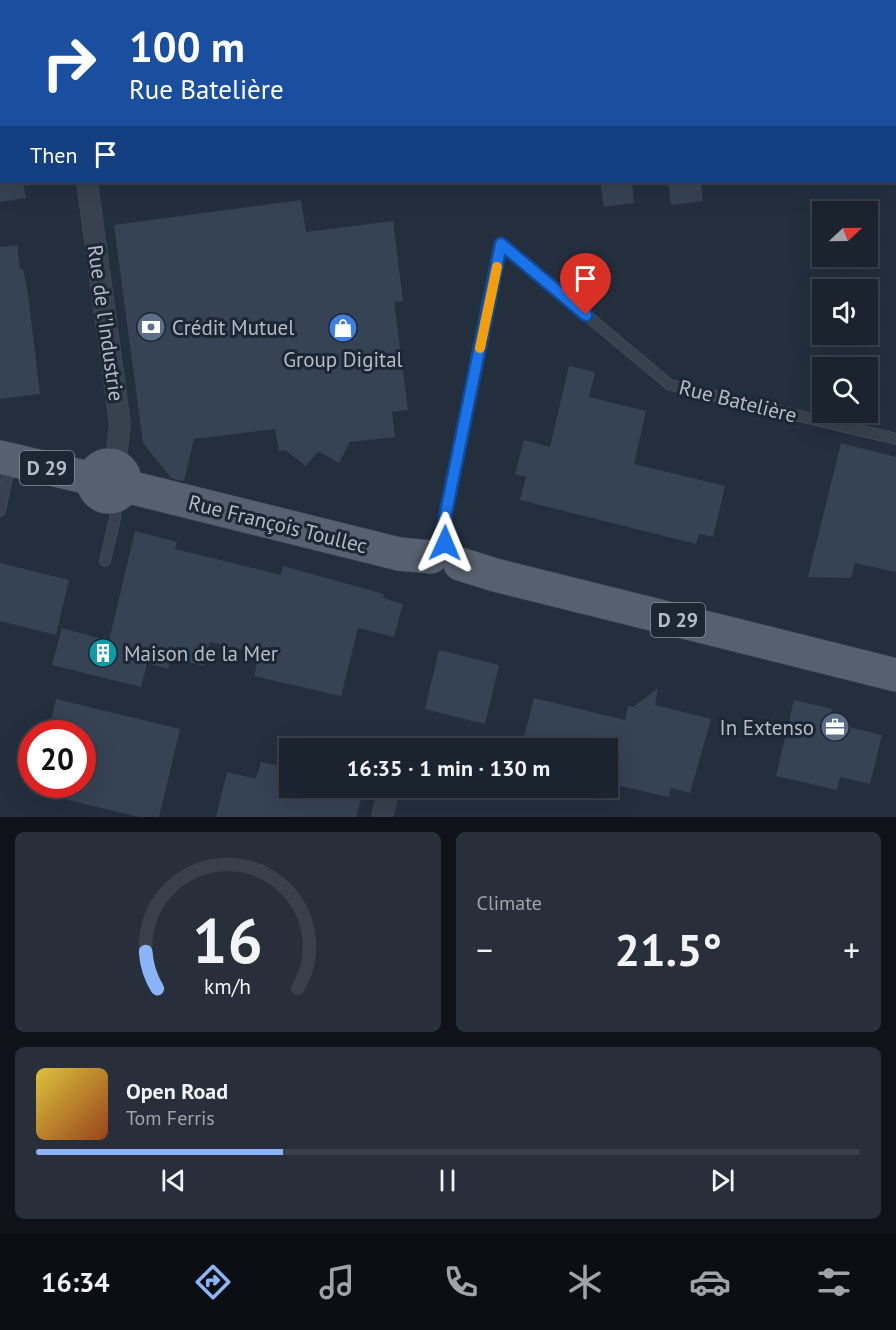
<!DOCTYPE html>
<html lang="en">
<head>
<meta charset="utf-8">
<style>
	:root { --surface:#1b232e; --page:#282f3a; --text:#f1f3f6; --muted:#a0a4aa; --line:#39404a; --accent:#8ab4f8 }
	body { margin:0; font-family:"PT Sans",sans-serif; background:var(--page); color:var(--text); height:100vh; display:flex; flex-direction:column; font-size:22px; white-space:nowrap }
	* { box-sizing:border-box; margin:0 }
	p { font-size:20px; color:var(--muted) }
	.icon { flex:none; width:33px; height:33px; fill:none; stroke:currentColor; stroke-width:2; stroke-linecap:round; stroke-linejoin:round }
	.map { position:relative; height:817px; overflow:hidden }
	.drawer { display:flex; flex-direction:column; gap:15px; padding:15px; background:#0f1319; flex:1 }
	.drawer>* { flex:none }
	.banner { position:absolute; left:0px; top:0px; width:897px; height:183px; box-shadow:0 6px 24px #0002,0 0 0 2px var(--line); background:#1a4fa0; color:#fff; overflow:hidden }
	.needle { width:39px; rotate:68deg }
	.fabs { position:absolute; left:812px; top:201px; display:grid; gap:12px }
	.fabs a { display:grid; place-items:center; width:66px; height:66px; border-radius:0px; background:var(--surface); box-shadow:0 6px 24px #0002,0 0 0 2px var(--line); font-size:30px }
	.speed { position:absolute; left:18px; top:720px; display:flex; gap:12px; font-size:30px; font-weight:700; text-align:center }
	.speed>* { display:grid; place-content:center; width:78px; height:78px; border-radius:50%; background:var(--surface); box-shadow:0 6px 24px #0002,0 0 0 2px var(--line); line-height:1 }
	.speed .limit { border:9px solid #d22; background:#fff; color:#111 }
	.pin { position:absolute; display:grid; place-items:center; width:51px; height:51px; color:#fff; margin:-62px -26px; border-radius:50% 50% 50% 0; rotate:-45deg; box-shadow:0 0 6px #0007 }
	.pin .icon { rotate:45deg }
	.me { position:absolute; width:66px; margin:-33px; rotate:1deg; stroke-linejoin:round; filter:drop-shadow(0 0 4px #0008) }
	.turn { display:flex; align-items:center; gap:21px; height:126px; padding:0 30px; font-size:27px }
	.turn .icon { width:78px; height:78px; stroke-width:2.5 }
	.turn b { display:block; font-size:42px; line-height:51px }
	.then { display:flex; align-items:center; height:57px; padding:0 30px; background:#0003; gap:12px; font-size:22px }
	.big { font-size:45px; font-weight:800; line-height:1.1 }
	.drawer .widget { flex:1; display:flex; flex-direction:column; justify-content:center; gap:9px; min-width:0; padding:0 21px; border-radius:9px; background:var(--page) }
	.drawer .dial { align-items:center; gap:0 }
	.dial svg { height:156px; overflow:visible; fill:none; stroke:var(--line); stroke-width:7; stroke-linecap:round; text-anchor:middle }
	.dial text { fill:var(--text); stroke:none }
	.song { display:flex; align-items:center; gap:18px }
	.cover { width:72px; height:72px; border-radius:9px; background:linear-gradient(135deg,hsl(50 70% 55%),hsl(20 70% 35%)) }
	.played { height:6px; border-radius:3px; background:linear-gradient(90deg,var(--accent) 30%,var(--line) 30%) }
	.keys { display:flex; justify-content:space-around; direction:ltr }
	.heat { display:flex; justify-content:space-between; align-items:center; font-size:33px; direction:ltr }
	.drawer .tiles { flex:1; display:grid; gap:15px; grid-template-columns:1fr 1fr }
	.widget:last-child { grid-column:span 2 }
	.trip { position:absolute; left:279px; top:738px; width:339px; height:60px; border-radius:0px; background:var(--surface); box-shadow:0 6px 24px #0002,0 0 0 2px var(--line); font-weight:800; line-height:60px; text-align:center }
	.tab-bar { display:flex; height:96px; justify-content:space-around; align-items:center; background:#0b0e12; color:var(--muted) }
	.tab-bar .icon { width:42px; height:42px }
	.tab-bar .selected { color:var(--accent) }
	.tab-bar b { font-size:27px; color:var(--text) }
	.map>svg:first-child { display:block }
	.building { fill:#364354 }
	.lines { fill:none; stroke-linecap:round; stroke-linejoin:round }
	.service-casing { stroke:#414a57; stroke-width:12 }
	.minor-casing { stroke:#414a57; stroke-width:22 }
	.primary-casing { stroke:#414a57; stroke-width:34 }
	.service { stroke:#38414e; stroke-width:10 }
	.minor { stroke:#38414e; stroke-width:21 }
	.primary { stroke:#56606e; stroke-width:33 }
	.route-casing { stroke:#114b97; stroke-width:15 }
	.route { stroke:#1a73e8; stroke-width:10 }
	.slow { stroke:#f59e0b; stroke-width:10 }
	.labels { text-anchor:middle; dominant-baseline:central; stroke-width:6; stroke-linejoin:round; paint-order:stroke }
	.shield { fill:#1d2633; stroke:#878f9c; stroke-width:1.5 }
	.shield-label { font-size:20px; font-weight:bold; fill:#b4bcc9 }
	.street-label { font-size:21px; fill:#b4bcc9; stroke:#1d2633 }
	.poi-label { font-size:21px; fill:#b4bcc9; stroke:#1d2633; text-anchor:start }
</style>
</head>
<body>
<div class="map">
<svg width="896" height="817" viewBox="0 0 896 817">
	<rect width="100%" height="100%" fill="#242f3e"/>
	<!-- building -->
	<g class="building">
		<polygon points="0,182 23,182 26,198 0,202"/>
		<polygon points="600,182 632,182 634,203 604,207"/>
		<polygon points="668,182 701,182 703,201 671,205"/>
		<polygon points="301,200 306,232 393,221 403,301 394,302 408,410 392,412 395,437 350,442 339,463 318,451 306,466 285,450 279,451 275,429 194,439 184,481 171,478 143,443 114,225"/>
		<polygon points="17,245 20,269 23,269 28,294 40,394 0,399 0,247"/>
		<polygon points="569,366 595,372 589,397 646,411 634,464 725,486 713,537 699,534 696,544 520,500 526,477 515,474 524,440 550,447"/>
		<polygon points="841,443 896,457 896,572 855,563 851,578 808,577"/>
		<polygon points="135,531 177,542 175,549 281,575 283,566 384,594 383,598 403,604 394,637 358,628 341,696 254,676 259,654 210,642 204,666 171,658 168,669 147,663 141,687 52,665 62,628 109,641"/>
		<polygon points="0,563 69,580 56,635 0,621"/>
		<polygon points="439,650 499,665 485,724 425,709"/>
		<polygon points="658,688 655,705 711,719 690,793 671,788 669,797 608,783 608,748 521,748 534,698 625,720 628,706 633,707"/>
		<polygon points="56,699 180,729 159,817 139,817 31,791 32,784 82,784 82,734 48,734"/>
		<polygon points="794,700 832,709 829,719 850,724 849,727 882,735 870,784 840,777 837,790 776,776"/>
		<polygon points="261,762 290,768 290,788 364,788 356,817 216,817 227,772 256,779"/>
	</g>
	<g class="lines">
		<!-- service casing -->
		<g class="service-casing">
			<g id="service">
				<polyline points="0,511 10,463"/>
				<polyline points="445,543 445,517 501,244 670,385 896,439"/>
				<polyline points="105,561 115,518 117,495"/>
			</g>
		</g>
		<!-- minor casing -->
		<g class="minor-casing">
			<g id="minor">
				<polyline points="63,0 63,2"/>
				<polyline points="847,0 848,2"/>
				<polyline points="87,182 120,424 115,466"/>
				<polyline points="382,817 389,788"/>
			</g>
		</g>
		<!-- primary casing -->
		<g class="primary-casing">
			<g id="primary">
				<polyline points="0,457 93,479"/>
				<circle cx="109" cy="481" r="16"/>
				<polyline points="125,486 399,554 431,557"/>
				<polyline points="460,564 495,575 896,675"/>
			</g>
		</g>
		<!-- service -->
		<use href="#service" class="service"/>
		<!-- minor -->
		<use href="#minor" class="minor"/>
		<!-- primary -->
		<use href="#primary" class="primary"/>
	</g>
	<g class="lines">
		<!-- route casing -->
		<g class="route-casing">
			<polyline id="route" points="445,543 445,517 501,244 586,315"/>
		</g>
		<!-- route -->
		<use href="#route" class="route"/>
		<!-- slow -->
		<polyline class="slow" points="480,348 497,267"/>
	</g>
	<!-- icons -->
	<defs>
		<g id="bank-disc" transform="scale(1.5)"><circle r="9.5" fill="#5c6f8a" stroke="#1d2633"/><path d="M-6-4H6V4H-6ZM0-2.3a2.3 2.3 0 1 0 0 4.6a2.3 2.3 0 1 0 0-4.6Z" fill="#fff"/></g>
		<g id="shop-disc" transform="scale(1.5)"><circle r="9.5" fill="#3f7fe0" stroke="#1d2633"/><path d="M-5-2.5h2.3a2.7 3.5 0 0 1 5.4 0H5L5.5 6h-11ZM-1.5-2.5h3a1.5 2.3 0 0 0-3 0Z" fill="#fff"/></g>
		<g id="building-disc" transform="scale(1.5)"><circle r="9.5" fill="#0f9aa8" stroke="#1d2633"/><path d="M-4-6H4V6H1V3H-1V6H-4ZM-2.5-4.3h1.7v1.8h-1.7ZM.8-4.3h1.7v1.8H.8ZM-2.5-1h1.7V.8h-1.7ZM.8-1h1.7V.8H.8Z" fill="#fff"/></g>
		<g id="office-disc" transform="scale(1.5)"><circle r="9.5" fill="#5c6f8a" stroke="#1d2633"/><path d="M-6-3h4V-5.5h4V-3h4V5H-6ZM-1-4.5V-3h2v-1.5ZM-6 0V1H6V0Z" fill="#fff"/></g>
	</defs>
	<g fill-rule="evenodd">
		<use href="#bank-disc" x="151" y="327"/>
		<use href="#shop-disc" x="343" y="328"/>
		<use href="#building-disc" x="103" y="653"/>
		<use href="#office-disc" x="835" y="727"/>
	</g>
	<g class="labels">
		<!-- shield labels -->
		<g class="shield">
			<rect x="20" y="451" width="54" height="34" rx="4.5"/>
			<rect x="651" y="603" width="54" height="34" rx="4.5"/>
		</g>
		<g class="shield-label">
			<text x="47" y="468">D 29</text>
			<text x="678" y="620">D 29</text>
		</g>
		<!-- street labels -->
		<g class="street-label">
			<text transform="translate(106 323) rotate(82)">Rue de l'Industrie</text>
			<text transform="translate(738 401) rotate(14)">Rue Batelière</text>
			<text transform="translate(278 524) rotate(14)">Rue François Toullec</text>
		</g>
		<!-- poi labels -->
		<g class="poi-label">
			<text x="172" y="327">Crédit Mutuel</text>
			<text x="343" y="359" text-anchor="middle">Group Digital</text>
			<text x="124" y="653">Maison de la Mer</text>
			<text x="814" y="727" text-anchor="end">In Extenso</text>
		</g>
	</g>
</svg>
<div class="fabs">
<a><svg class="needle" viewBox="-14 -14 28 28"><path d="M0-13l5 13h-10z" fill="#e53935"/><path d="M0 13l5-13h-10z" fill="#a0a4aa"/></svg></a>
<a><svg class="icon" aria-label="sound" viewBox="0 0 24 24"><path d="M4 9h4l5-4v14l-5-4H4zM17 9q2 3 0 6"/></svg></a>
<a><svg class="icon" aria-label="search" viewBox="0 0 24 24"><circle cx="10" cy="10" r="6"/><path d="M15 15l6 6"/></svg></a>
</div>
<div class="speed"><div class="limit">20</div></div>
<div class="pin" style="left:586px;top:315px;background:#d93025"><svg class="icon" aria-label="arrive" viewBox="0 0 24 24"><path d="M6 21V4h12l-3 4 3 4H6"/></svg></div>
<svg class="me" style="left:445px;top:543px" viewBox="-20 -20 40 40"><path d="M0-17L14 15 0 8-14 15z" fill="#1a73e8" stroke="#fff" stroke-width="4"/></svg>
<div class="trip">16:35 · 1 min · 130 m</div>
<div class="banner">
<div class="turn"><svg class="icon" aria-label="right" viewBox="0 0 24 24"><path d="M7 20v-9h11M14 6l5 5-5 5"/></svg><div><b>100 m</b>Rue Batelière</div></div>
<div class="then">Then<svg class="icon" aria-label="arrive" viewBox="0 0 24 24"><path d="M6 21V4h12l-3 4 3 4H6"/></svg></div>
</div>
</div>
<section class="drawer">
<div class="tiles">
<div class="widget dial"><svg viewBox="0 0 100 80">
<path d="M14 69A42 42 0 1 1 86 69"/>
<path d="M14 69A42 42 0 0 1 8 50" stroke="#8ab4f8"/>
<text x="50" y="56" font-size="32" font-weight="700">16</text>
<text x="50" y="72" font-size="11">km/h</text>
</svg></div>
<div class="widget"><p>Climate</p>
<div class="heat"><a>−</a><b class="big">21.5°</b><a>+</a></div>
</div>
<div class="widget">
<div class="song"><i class="cover"></i><div><b>Open Road</b><p>Tom Ferris</p></div></div>
<div class="played"></div>
<div class="keys"><svg class="icon" aria-label="previous" viewBox="0 0 24 24"><path d="M18 5L8 12l10 7zM5 5v14"/></svg><svg class="icon" aria-label="pause" viewBox="0 0 24 24"><path d="M8 5v14M16 5v14"/></svg><svg class="icon" aria-label="next" viewBox="0 0 24 24"><path d="M6 5l10 7-10 7zM19 5v14"/></svg></div>
</div>
</div>
</section>
<nav class="tab-bar">
<b>16:34</b>
<svg class="icon selected" aria-label="directions" viewBox="0 0 24 24"><path d="M12 3l9 9-9 9-9-9zM9 14v-3h6M13 9l2 2-2 2"/></svg>
<svg class="icon" aria-label="music" viewBox="0 0 24 24"><path d="M9 18V5l10-2v13"/><circle cx="6" cy="18" r="3"/><circle cx="16" cy="16" r="3"/></svg>
<svg class="icon" aria-label="phone" viewBox="0 0 24 24"><path d="M5 4h4l2 5-3 2q2 4 5 5l2-3 5 2v4C11 20 4 13 5 4z"/></svg>
<svg class="icon" aria-label="climate" viewBox="0 0 24 24"><path d="M12 3v18M4 7l16 10M4 17L20 7"/></svg>
<svg class="icon" aria-label="car" viewBox="0 0 24 24"><path d="M5 17H2v-5l4-1 3-4h7l3 4 3 1v5h-3M9 17h6M6 11h13"/><circle cx="7" cy="17" r="2"/><circle cx="17" cy="17" r="2"/></svg>
<svg class="icon" aria-label="filters" viewBox="0 0 24 24"><path d="M4 7h16M4 17h16"/><circle cx="9" cy="7" r="2"/><circle cx="15" cy="17" r="2"/></svg>
</nav>
</body>
</html>
